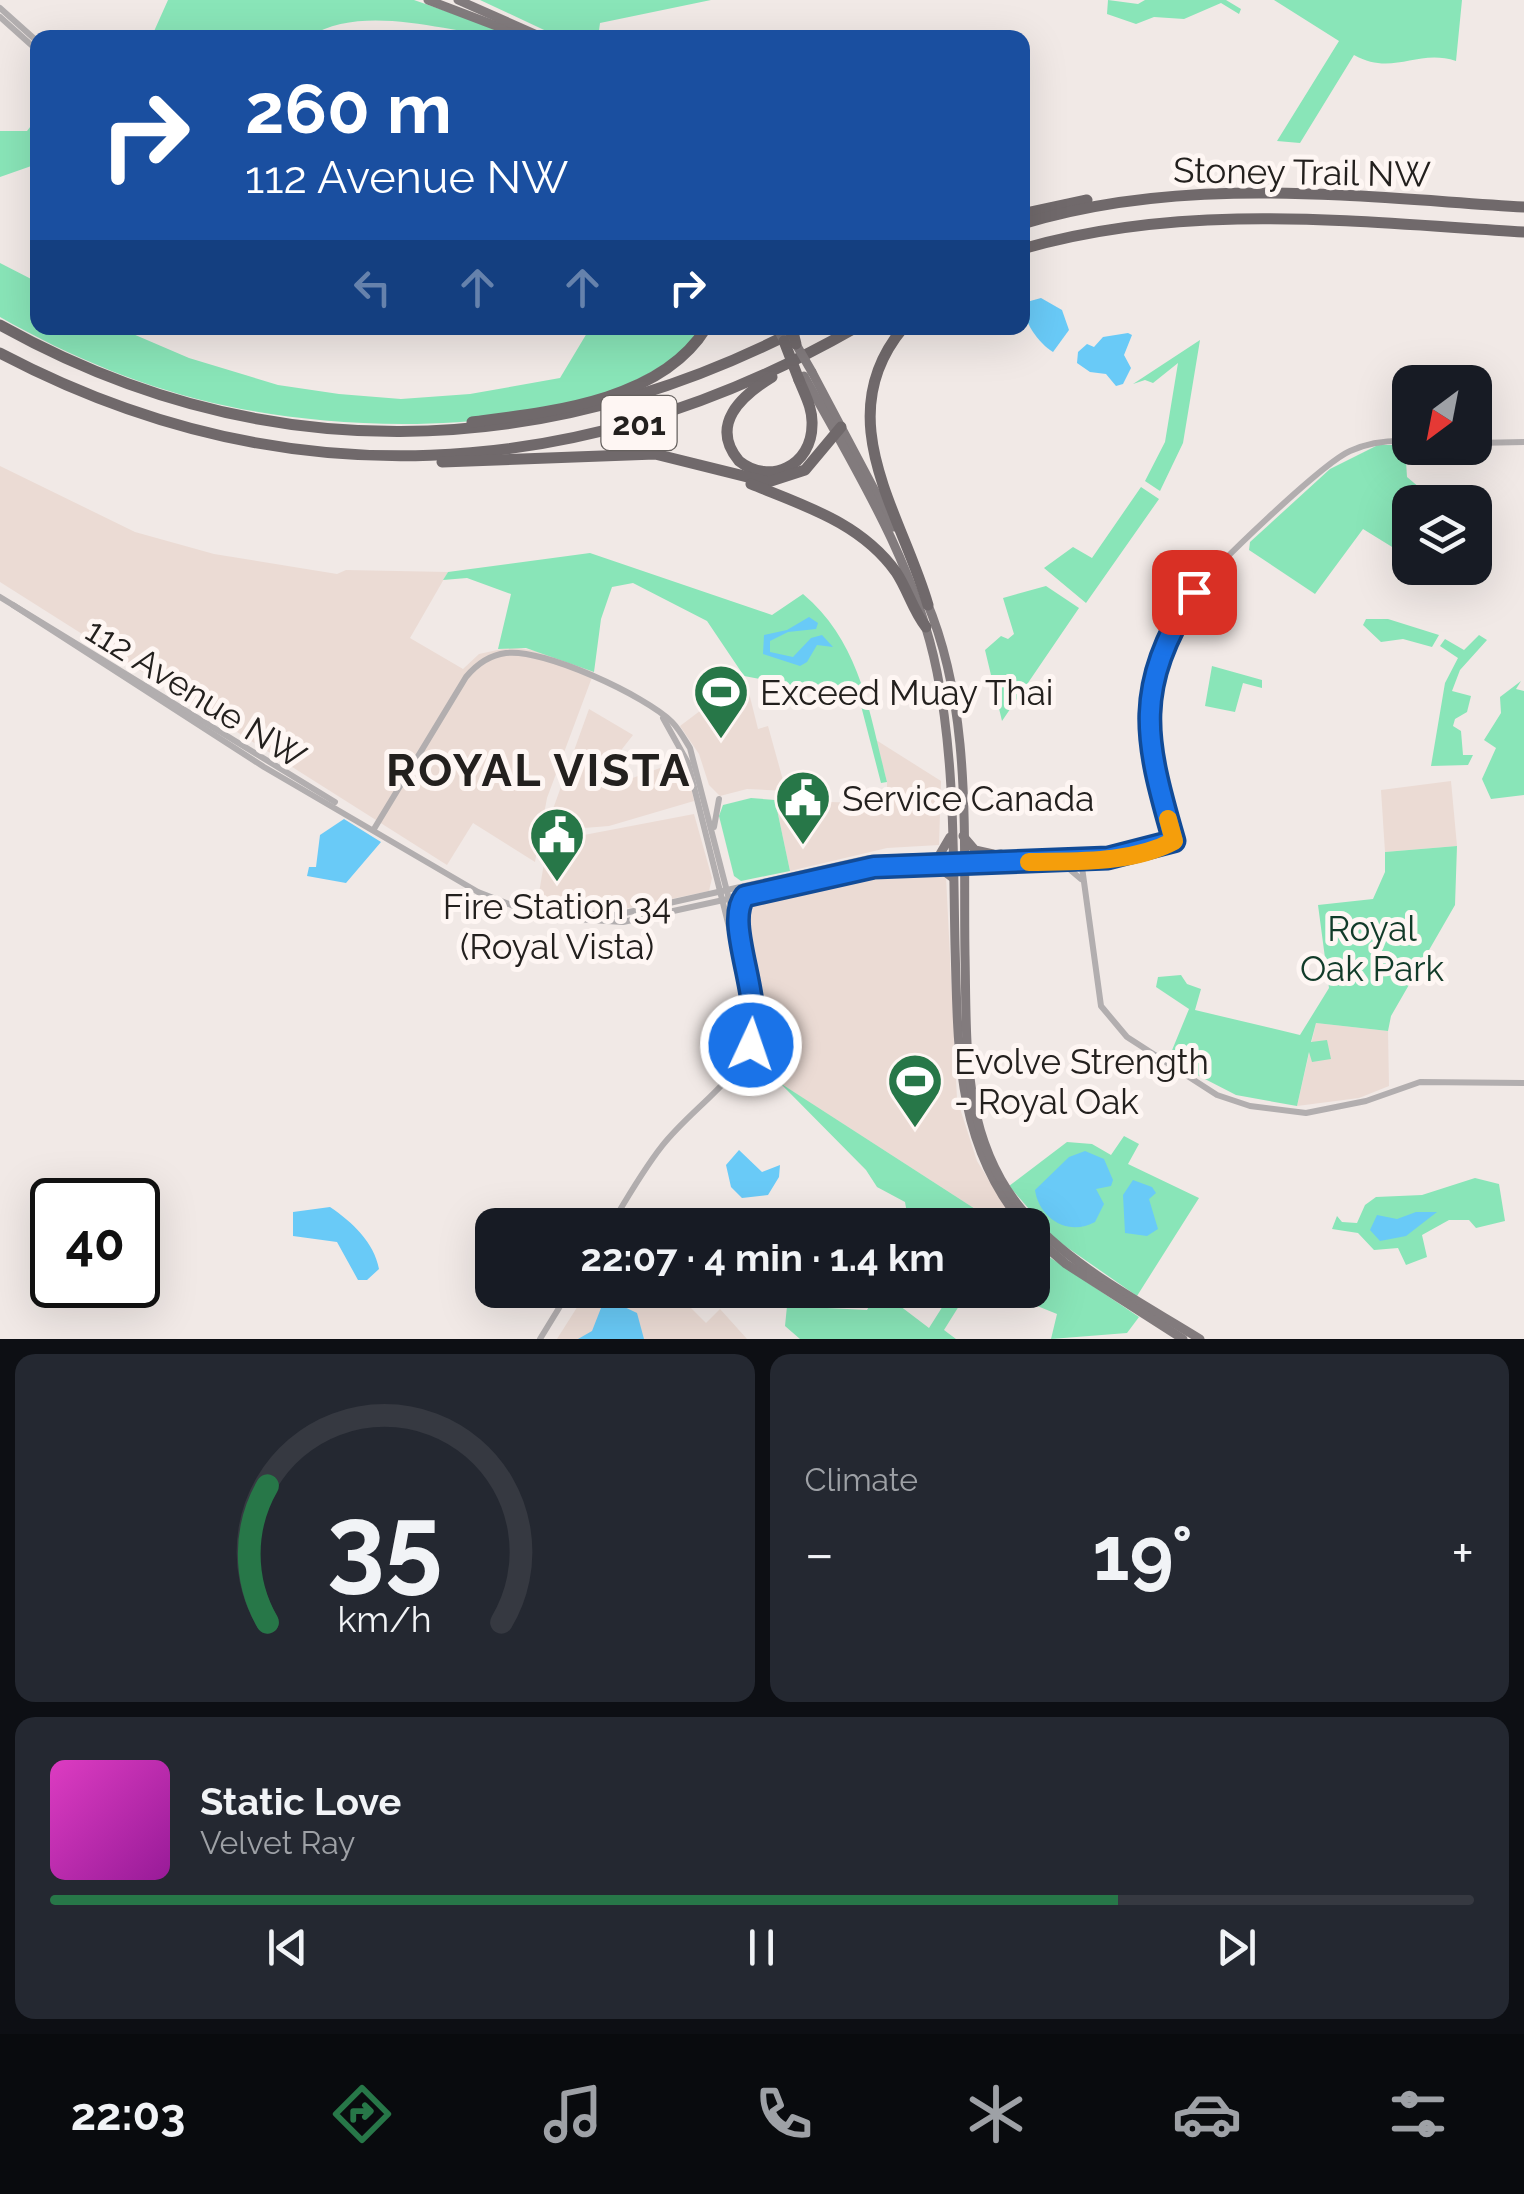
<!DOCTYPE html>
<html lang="en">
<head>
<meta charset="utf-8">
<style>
	:root { --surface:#171b24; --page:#242831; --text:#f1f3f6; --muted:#9ea1a6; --line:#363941; --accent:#277748 }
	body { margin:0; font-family:Raleway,sans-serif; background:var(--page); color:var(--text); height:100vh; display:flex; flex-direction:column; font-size:38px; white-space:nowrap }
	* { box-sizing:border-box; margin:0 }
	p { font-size:32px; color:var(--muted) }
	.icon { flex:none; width:55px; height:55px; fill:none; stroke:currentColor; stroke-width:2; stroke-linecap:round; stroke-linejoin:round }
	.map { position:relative; height:1339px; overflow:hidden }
	.details { display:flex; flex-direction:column; gap:15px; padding:15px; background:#0d0f14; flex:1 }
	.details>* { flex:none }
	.hud { position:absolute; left:30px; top:30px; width:1000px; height:305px; border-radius:20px; box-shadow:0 10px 40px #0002; background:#1a4fa0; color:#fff; overflow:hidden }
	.needle { width:65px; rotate:212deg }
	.fabs { position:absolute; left:1392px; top:365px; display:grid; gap:20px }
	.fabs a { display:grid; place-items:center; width:100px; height:100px; border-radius:20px; background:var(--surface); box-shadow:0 10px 40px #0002; font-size:50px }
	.speed { position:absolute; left:30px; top:1178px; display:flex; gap:20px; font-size:50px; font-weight:700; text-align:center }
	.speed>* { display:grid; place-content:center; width:130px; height:130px; border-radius:50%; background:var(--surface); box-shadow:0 10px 40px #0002; line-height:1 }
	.speed .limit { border:5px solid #111; border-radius:15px; background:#fff; color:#111 }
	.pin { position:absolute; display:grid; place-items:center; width:85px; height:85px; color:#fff; margin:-42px; border-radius:20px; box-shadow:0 5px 15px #0006 }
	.me { position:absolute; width:110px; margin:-55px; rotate:3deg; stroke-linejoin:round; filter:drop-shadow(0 0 8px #0008) }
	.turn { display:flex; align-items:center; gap:35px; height:210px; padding:0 50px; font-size:45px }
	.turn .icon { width:130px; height:130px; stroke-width:2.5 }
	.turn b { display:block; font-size:70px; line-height:85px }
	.lanes { display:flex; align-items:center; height:95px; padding:0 50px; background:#0003; justify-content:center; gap:50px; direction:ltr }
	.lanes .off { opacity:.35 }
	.big { font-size:75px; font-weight:700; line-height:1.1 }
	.details .tile { flex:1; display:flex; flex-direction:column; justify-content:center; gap:15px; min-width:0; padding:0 35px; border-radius:20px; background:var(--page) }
	.details .dial { align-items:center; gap:0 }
	.dial svg { height:260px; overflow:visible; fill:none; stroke:var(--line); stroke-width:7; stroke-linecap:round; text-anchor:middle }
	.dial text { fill:var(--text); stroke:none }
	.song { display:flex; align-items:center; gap:30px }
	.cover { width:120px; height:120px; border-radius:15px; background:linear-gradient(135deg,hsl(310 70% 55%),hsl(300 70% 35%)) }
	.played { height:10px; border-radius:5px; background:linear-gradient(90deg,var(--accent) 75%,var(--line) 75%) }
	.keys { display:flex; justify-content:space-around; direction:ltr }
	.heat { display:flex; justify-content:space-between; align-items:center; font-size:55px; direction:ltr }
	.details .tiles { flex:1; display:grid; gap:15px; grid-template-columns:1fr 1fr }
	.tile:last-child { grid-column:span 2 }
	.trip { position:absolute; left:475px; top:1208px; width:575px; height:100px; border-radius:20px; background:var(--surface); box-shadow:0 10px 40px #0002; font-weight:700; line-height:100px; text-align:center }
	.menu { display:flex; height:160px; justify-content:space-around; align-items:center; background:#090b0e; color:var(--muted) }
	.menu .icon { width:70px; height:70px }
	.menu .active { color:var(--accent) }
	.menu b { font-size:45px; color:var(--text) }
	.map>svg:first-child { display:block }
	.built { fill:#ebdbd4 }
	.green { fill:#89e5b8 }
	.water { fill:#69caf7 }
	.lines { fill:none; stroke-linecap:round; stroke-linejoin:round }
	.minor { stroke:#b2aeaf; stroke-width:6 }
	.major { stroke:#827b7d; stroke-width:9 }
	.highway { stroke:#70696b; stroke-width:11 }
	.major-bridge { stroke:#827b7d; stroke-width:9 }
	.highway-bridge { stroke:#70696b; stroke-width:11 }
	.route-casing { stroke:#114b97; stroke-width:25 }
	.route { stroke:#1a73e8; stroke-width:18 }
	.slow { stroke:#f59e0b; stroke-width:18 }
	.labels { text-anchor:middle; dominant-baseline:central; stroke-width:10; stroke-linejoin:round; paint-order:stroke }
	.shield { fill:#fef6f3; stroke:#65605e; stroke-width:2.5 }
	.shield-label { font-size:32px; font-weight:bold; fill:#23201e }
	.street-label { font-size:35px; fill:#23201e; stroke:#fef6f3 }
	.poi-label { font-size:35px; fill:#23201e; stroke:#fef6f3; text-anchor:start }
	.park-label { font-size:35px; fill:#113b29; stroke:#fef6f3 }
	.district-label { font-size:45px; font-weight:bold; letter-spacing:2.5px; fill:#23201e; stroke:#fef6f3 }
</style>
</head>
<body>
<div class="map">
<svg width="1524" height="1339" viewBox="0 0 1524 1339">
	<rect width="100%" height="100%" fill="#f1e9e6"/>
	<!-- built -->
	<g class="built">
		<polygon points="0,466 135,532 214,554 337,574 346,570 448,572 410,638 463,669 479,654 511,647 537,651 594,672 547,798 535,862 473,823 447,865 0,582"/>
		<polygon points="745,677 758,729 768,726 786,791 747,789 720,796 709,785 699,754 680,726"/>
		<polygon points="589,709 633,735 615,758 627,780 685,759 694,801 609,826 584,828 584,835 694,814 712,878 709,891 624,909 537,905 553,809"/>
		<polygon points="876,740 941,781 939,845 887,848 790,871 775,800 887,804 887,782"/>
		<polygon points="1451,781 1457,846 1385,852 1381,790"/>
		<polygon points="904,871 946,876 957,1099 977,1161 1017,1225 1000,1225 750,1064 761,1031 761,1000 739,912 745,901"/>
		<polygon points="1316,1023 1388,1031 1389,1086 1359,1098 1297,1106"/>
		<polygon points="588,1290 673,1290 706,1323 720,1309 747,1339 557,1339"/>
	</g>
	<!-- green -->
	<g class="green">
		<path d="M168,0h246l106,37c-67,0 -150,-37 -212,0l-157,1z"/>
		<polygon points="480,0 711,0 600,23 598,38 559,37"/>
		<polygon points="1108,0 1138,4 1145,0 1226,0 1241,9 1239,14 1221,3 1184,19 1154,17 1136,24 1107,14"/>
		<path d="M1274,0h188l-6,61c-39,-13 -63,16 -102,-6l-54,88 -23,-2 62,-100z"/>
		<polygon points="37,118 37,164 0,177 0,131 27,131"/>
		<path d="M0,263l37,19 1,46h81l70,30 89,27 61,9 62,5 69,-5 90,-16 30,-50h115c-95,113 -345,107 -478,78 -80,-17 -157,-49 -227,-89z"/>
		<polygon points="1200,340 1183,443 1160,491 1145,481 1165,442 1178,363 1153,383 1145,380 1133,384"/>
		<polygon points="1378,445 1405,445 1407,477 1420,488 1455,493 1454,502 1410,502 1410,558 1363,529 1315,594 1249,550 1250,542 1330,469"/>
		<polygon points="1141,487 1159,499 1086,603 1044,568 1073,547 1092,558"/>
		<path d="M590,553l182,62 31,-21c58,49 66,118 84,188l-6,1 -22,-85 -115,-22 -37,-55 -74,-38 -21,4 -11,32 -7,53 -68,-24 -28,1 13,-55 -44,-16 -24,2 5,-8z"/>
		<polygon points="1046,586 1079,608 1002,721 985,650 1001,636 1008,639 1014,634 1003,598"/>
		<polygon points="1366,619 1388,619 1439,635 1432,647 1403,639 1381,642 1363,625"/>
		<polygon points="1479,635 1487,640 1460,670 1452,691 1471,696 1467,712 1455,719 1453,726 1461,731 1463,755 1473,755 1468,765 1431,766 1445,683 1458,658 1440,646 1445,639 1464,650"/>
		<polygon points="1212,666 1262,680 1262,688 1243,683 1235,712 1205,706"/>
		<polygon points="1521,681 1516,689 1524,691 1524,795 1491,799 1482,779 1496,748 1484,740 1501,713 1500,697"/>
		<polygon points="751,798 775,800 790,871 741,881 734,876 719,816 723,805"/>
		<polygon points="1457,846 1455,905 1391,1016 1388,1031 1316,1023 1311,1042 1327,1040 1331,1059 1312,1062 1309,1052 1297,1106 1236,1095 1168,1060 1189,1009 1156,987 1158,977 1181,975 1187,984 1201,989 1195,1010 1300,1035 1329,988 1318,905 1373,899 1385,872 1385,852"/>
		<polygon points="780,1083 1000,1225 909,1225 905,1202 877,1187 866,1170"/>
		<polygon points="1124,1136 1139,1144 1128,1164 1199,1198 1137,1296 1055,1239 1009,1186 1067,1142 1092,1144 1111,1155"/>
		<polygon points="1475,1178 1499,1184 1505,1221 1476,1228 1469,1220 1449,1220 1422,1235 1427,1257 1406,1265 1398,1248 1374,1250 1358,1233 1332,1229 1337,1216 1342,1222 1357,1223 1365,1205 1376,1197 1422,1195"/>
		<polygon points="1033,1246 1139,1317 1127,1333 1051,1339 1057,1314 1020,1299 991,1300 980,1293 1032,1290"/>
		<polygon points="879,1290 929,1328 953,1290 969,1290 944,1330 956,1339 800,1339 785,1326 787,1306 867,1310"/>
	</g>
	<!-- water -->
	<g class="water">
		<path d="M1041,298l21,12 7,20 -16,22c-14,-8 -31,-32 -30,-49z"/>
		<polygon points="1128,333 1132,335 1124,355 1131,368 1123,384 1116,386 1106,374 1090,372 1077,363 1078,352 1087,344 1094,347 1103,337"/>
		<polygon points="809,617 818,623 816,629 788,632 770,641 770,652 793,657 811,638 822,635 833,647 817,645 807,662 800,666 763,654 764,635 787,630"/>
		<polygon points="344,819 381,842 346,883 307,876 309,867 316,867 320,835"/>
		<polygon points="739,1150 762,1172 780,1165 779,1177 768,1195 742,1198 731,1187 726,1165"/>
		<path d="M1085,1151l19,8 9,21 -2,6 -15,3 8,15 -9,18c-27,15 -56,-4 -60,-32l34,-33z"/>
		<polygon points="1133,1180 1152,1187 1156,1193 1149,1199 1158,1229 1147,1236 1125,1233 1123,1195"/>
		<path d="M330,1207c22,15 44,35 49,62l-12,11h-9l-21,-38 -44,-6v-24z"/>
		<polygon points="1416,1212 1437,1212 1406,1236 1380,1241 1370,1230 1377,1215 1397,1219"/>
		<polygon points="616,1303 637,1313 644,1339 578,1339 592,1331 601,1308"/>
	</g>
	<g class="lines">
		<!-- minor -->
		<g class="minor">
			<polyline points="0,8 38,42"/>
			<polyline points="0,17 38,51"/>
			<polyline points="1475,443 1524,442"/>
			<polyline points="0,597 335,802"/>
			<polyline points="13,605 264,767 478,892 542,917 623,922 874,867 1109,859 1174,841"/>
			<polyline points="663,718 688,763 743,983 749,1019 742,1056"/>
			<polyline points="714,827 719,799"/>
			<path d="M374,829l92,-152c10,-12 24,-22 40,-24 37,-5 140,43 166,69 7,7 13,18 18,26l63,244c16,74 -52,104 -91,154 -19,24 -35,52 -51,79"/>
			<path d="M1174,841c-13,-45 -31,-94 -25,-142 6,-39 21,-73 44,-104 19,-27 130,-132 157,-144 20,-9 39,-11 60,-10"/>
			<polyline points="1001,854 1103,853 1168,841"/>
			<polyline points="1081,860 1101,1006 1127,1037 1217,1095 1250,1106 1306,1113 1366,1101 1420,1082 1524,1083"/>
			<polyline points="1061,862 1081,879"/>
			<polyline points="533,911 616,915 869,858 979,854"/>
			<polyline points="540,1339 570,1290"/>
		</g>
		<!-- major -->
		<g class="major">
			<polyline points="428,0 528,38"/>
			<polyline points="458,0 544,38"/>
			<polyline points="812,372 894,527"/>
			<path d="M804,376c52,94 112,190 133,296 18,89 16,183 18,273 3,101 0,198 69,280"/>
			<path d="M926,600c47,110 37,239 39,355 2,89 -4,182 57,255 47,56 117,91 178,129"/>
			<polyline points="963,836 975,850 993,854"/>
			<polyline points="940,854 950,837"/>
			<polyline points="959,860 1001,854"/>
			<polyline points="933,863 953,878"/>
			<polyline points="1032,1235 1066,1264 1183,1339"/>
		</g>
		<!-- highway -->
		<g class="highway">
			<polyline points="1022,214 1087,200"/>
			<path d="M1022,224c164,-50 334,-27 502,-17"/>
			<path d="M1022,249c165,-48 334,-27 502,-17"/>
			<path d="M0,325c260,145 540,138 801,3"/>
			<path d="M903,328c-75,90 -2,184 25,277"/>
			<path d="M0,353c283,149 580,132 855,-25"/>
			<path d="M772,377c-31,19 -63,48 -33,84 31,25 73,4 73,-36 1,-16 -7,-30 -13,-45"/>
			<path d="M472,422c78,-10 189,-21 234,-94"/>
			<polyline points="442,462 655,454 768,482 805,470 841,427"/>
			<path d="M751,484c54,22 110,39 145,88 12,18 17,39 30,55"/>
		</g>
		<!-- major-bridge -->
		<g class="major-bridge">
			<polyline points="777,328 785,343"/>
			<polyline points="793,339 812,372"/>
		</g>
		<!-- highway-bridge -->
		<g class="highway-bridge">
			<polyline points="792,328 796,344"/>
			<polyline points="784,341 799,380"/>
		</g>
	</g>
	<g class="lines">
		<!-- route casing -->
		<g class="route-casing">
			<path id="route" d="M751,1045c13,-48 -28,-122 -6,-149l129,-29 234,-9 66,-17c-30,-104 -41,-152 20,-249"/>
		</g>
		<!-- route -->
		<use href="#route" class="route"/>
		<!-- slow -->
		<path class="slow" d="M1029,862c47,-1 102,2 145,-21l-6,-22"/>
	</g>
	<!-- icons -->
	<defs>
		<g id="stadium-pin" transform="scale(2.875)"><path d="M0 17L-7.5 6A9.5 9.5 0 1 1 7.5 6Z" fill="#277748" stroke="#fef6f3"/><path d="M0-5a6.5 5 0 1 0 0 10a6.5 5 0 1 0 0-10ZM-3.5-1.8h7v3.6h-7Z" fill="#fff"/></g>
		<g id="civic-pin" transform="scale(2.875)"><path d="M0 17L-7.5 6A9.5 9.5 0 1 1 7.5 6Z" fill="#277748" stroke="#fef6f3"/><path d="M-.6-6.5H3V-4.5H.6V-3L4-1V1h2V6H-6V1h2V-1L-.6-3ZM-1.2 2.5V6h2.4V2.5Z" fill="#fff"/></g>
	</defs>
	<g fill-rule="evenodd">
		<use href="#stadium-pin" x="721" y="692"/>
		<use href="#civic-pin" x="803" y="798"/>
		<use href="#civic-pin" x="557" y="835"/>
		<use href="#stadium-pin" x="915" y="1081"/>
	</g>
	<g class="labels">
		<!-- shield labels -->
		<rect class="shield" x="601.5" y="396" width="75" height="54" rx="8"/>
		<g class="shield-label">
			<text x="639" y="423">201</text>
		</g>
		<!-- street labels -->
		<g class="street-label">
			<text transform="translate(1302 172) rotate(1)">Stoney Trail NW</text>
			<text transform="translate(196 693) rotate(32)">112 Avenue NW</text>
		</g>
		<!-- poi labels -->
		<g class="poi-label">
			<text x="760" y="692">Exceed Muay Thai</text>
			<text x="842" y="798">Service Canada</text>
			<text x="557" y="906" text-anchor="middle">Fire Station 34<tspan x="557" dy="40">(Royal Vista)</tspan></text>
			<text x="954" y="1061">Evolve Strength<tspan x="954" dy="40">- Royal Oak</tspan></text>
		</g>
		<!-- park labels -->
		<g class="park-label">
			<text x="1372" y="928">Royal<tspan x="1372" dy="40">Oak Park</tspan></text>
		</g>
		<!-- district labels -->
		<g class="district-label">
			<text x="539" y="770">ROYAL VISTA</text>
		</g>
	</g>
</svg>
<div class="fabs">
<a><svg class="needle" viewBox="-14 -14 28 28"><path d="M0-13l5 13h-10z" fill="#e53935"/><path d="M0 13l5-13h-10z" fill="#9ea1a6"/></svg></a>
<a><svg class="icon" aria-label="layers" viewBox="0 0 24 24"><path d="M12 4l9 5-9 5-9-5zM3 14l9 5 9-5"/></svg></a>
</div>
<div class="speed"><div class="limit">40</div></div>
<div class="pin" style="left:1194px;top:592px;background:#d93025"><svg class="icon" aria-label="arrive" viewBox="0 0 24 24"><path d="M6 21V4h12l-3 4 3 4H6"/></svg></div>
<svg class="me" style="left:751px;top:1045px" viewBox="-20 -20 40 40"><circle r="17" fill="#1a73e8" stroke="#fff" stroke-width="3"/><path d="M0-11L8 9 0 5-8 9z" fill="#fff"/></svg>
<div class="trip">22:07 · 4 min · 1.4 km</div>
<div class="hud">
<div class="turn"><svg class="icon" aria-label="right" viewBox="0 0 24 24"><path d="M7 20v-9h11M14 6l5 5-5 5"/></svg><div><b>260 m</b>112 Avenue NW</div></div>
<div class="lanes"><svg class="icon off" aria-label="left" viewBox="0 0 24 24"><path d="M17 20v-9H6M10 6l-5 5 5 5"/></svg><svg class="icon off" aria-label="ahead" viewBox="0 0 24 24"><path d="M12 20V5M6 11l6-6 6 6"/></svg><svg class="icon off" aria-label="ahead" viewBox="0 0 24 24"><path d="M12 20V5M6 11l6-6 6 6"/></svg><svg class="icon" aria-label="right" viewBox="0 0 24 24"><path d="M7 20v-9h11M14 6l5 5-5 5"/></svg></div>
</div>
</div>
<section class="details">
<div class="tiles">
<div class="tile dial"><svg viewBox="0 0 100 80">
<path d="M14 69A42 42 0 1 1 86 69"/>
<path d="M14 69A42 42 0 0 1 14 27" stroke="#277748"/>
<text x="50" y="56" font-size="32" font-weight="700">35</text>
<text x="50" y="72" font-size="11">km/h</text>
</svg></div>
<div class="tile"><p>Climate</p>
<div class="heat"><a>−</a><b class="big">19°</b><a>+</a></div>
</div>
<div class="tile">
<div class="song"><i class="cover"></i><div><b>Static Love</b><p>Velvet Ray</p></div></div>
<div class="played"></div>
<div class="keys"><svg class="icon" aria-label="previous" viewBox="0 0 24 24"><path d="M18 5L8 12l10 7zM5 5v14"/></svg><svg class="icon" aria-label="pause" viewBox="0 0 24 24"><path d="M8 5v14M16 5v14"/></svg><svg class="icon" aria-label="next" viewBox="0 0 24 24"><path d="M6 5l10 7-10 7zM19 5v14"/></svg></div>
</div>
</div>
</section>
<nav class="menu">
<b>22:03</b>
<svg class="icon active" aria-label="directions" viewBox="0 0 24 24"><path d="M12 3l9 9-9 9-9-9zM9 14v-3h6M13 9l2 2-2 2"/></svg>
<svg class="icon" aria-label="music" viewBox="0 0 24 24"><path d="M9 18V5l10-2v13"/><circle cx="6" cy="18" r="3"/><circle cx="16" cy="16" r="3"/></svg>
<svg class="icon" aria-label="phone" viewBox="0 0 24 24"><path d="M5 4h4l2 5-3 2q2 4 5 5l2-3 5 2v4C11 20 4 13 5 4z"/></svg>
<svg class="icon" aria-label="climate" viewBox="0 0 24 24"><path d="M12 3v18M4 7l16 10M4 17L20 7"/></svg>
<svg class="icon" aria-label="car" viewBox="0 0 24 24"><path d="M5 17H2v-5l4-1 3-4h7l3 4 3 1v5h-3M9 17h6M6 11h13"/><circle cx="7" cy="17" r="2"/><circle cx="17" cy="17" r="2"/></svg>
<svg class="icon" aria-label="filters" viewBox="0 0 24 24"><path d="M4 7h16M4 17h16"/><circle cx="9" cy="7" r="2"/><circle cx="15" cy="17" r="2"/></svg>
</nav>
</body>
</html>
